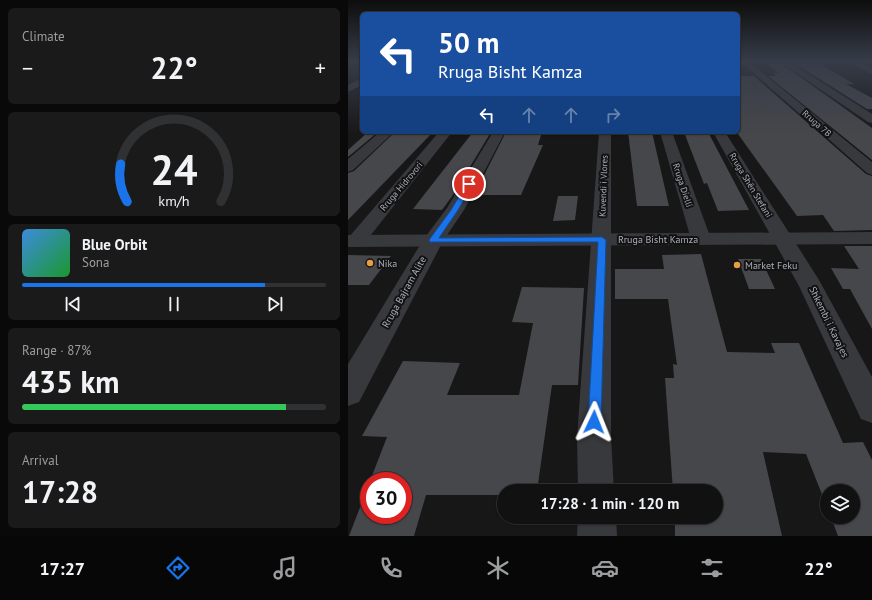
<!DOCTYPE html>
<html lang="en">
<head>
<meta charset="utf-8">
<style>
	:root { --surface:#111112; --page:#1a1a1b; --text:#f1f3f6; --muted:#9c9d9f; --line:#303132; --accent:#1a73e8 }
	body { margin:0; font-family:"PT Sans",sans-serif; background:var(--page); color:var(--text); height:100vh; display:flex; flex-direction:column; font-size:15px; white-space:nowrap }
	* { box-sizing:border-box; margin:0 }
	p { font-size:13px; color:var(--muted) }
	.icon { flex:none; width:22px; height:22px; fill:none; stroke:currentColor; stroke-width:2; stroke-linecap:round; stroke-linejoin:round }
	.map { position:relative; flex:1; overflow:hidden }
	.sheet { display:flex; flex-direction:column; gap:8px; padding:8px; background:#09090a; width:348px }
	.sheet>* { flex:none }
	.guide { position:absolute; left:12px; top:12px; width:380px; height:122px; border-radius:6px; box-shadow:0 1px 3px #0004,0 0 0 1px var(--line); background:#1a4fa0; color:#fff; overflow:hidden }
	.fabs { position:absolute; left:472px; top:484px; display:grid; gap:8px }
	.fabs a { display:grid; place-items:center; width:40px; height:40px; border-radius:50%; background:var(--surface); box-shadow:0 1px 3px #0004,0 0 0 1px var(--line); font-size:20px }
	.speed { position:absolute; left:12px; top:472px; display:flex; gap:8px; font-size:20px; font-weight:700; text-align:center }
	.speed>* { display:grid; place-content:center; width:52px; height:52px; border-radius:50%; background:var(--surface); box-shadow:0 1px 3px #0004,0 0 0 1px var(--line); line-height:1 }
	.speed .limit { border:6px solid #d22; background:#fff; color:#111 }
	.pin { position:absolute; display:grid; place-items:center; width:34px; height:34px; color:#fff; margin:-17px; border:2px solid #fff; border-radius:50%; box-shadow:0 1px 4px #0007 }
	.me { position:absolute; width:44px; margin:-22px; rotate:2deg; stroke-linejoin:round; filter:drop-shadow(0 0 3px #0008) }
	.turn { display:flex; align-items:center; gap:14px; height:84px; padding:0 12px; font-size:18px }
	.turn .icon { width:52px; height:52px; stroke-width:2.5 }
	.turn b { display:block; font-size:28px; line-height:34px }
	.lanes { display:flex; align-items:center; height:38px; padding:0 12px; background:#0003; justify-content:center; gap:20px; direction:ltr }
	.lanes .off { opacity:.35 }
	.big { font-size:30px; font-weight:800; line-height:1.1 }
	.sheet .widget { flex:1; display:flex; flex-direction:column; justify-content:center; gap:6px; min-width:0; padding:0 14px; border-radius:6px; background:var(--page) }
	.sheet .dial { align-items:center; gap:0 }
	.dial svg { height:104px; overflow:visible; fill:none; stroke:var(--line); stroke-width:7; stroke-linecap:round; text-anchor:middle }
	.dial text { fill:var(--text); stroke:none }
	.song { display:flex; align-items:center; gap:12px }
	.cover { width:48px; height:48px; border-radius:6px; background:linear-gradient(135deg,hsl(210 70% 55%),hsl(130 70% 35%)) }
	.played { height:4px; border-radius:2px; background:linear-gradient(90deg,var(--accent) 80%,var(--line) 80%) }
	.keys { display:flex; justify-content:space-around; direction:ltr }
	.heat { display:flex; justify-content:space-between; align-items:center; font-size:22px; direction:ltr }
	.charge { height:6px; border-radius:3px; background:linear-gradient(90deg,#34c759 87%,var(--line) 0) }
	.trip { position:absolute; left:149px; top:484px; width:226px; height:40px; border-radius:20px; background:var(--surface); box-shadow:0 1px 3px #0004,0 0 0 1px var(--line); font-weight:800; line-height:40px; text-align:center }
	.tab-bar { display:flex; height:64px; justify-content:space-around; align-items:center; background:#070707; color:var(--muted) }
	.tab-bar .icon { width:28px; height:28px }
	.tab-bar .on { color:var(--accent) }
	.tab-bar b { font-size:18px; color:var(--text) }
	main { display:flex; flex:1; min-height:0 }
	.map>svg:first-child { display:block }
	.building { fill:#46474b }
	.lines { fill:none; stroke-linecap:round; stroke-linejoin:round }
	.minor { fill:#38393d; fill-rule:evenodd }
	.tertiary { fill:#38393d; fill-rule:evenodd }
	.route { fill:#1a73e8; stroke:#114b97 }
	.poi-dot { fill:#e79e40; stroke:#121213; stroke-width:1.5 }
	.labels { text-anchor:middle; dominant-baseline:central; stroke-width:4; stroke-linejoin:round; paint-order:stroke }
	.far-street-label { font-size:9px; fill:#a9afb8; stroke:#121213 }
	.street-label { font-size:10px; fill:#a9afb8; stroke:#121213 }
	.poi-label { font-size:10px; fill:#a9afb8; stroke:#121213; text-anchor:start }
</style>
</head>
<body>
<main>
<section class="sheet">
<div class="widget"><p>Climate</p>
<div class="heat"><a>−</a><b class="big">22°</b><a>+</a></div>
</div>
<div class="widget dial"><svg viewBox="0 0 100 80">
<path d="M14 69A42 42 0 1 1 86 69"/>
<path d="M14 69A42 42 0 0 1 9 40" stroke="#1a73e8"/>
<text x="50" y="56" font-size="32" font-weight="700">24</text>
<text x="50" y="72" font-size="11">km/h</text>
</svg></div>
<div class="widget">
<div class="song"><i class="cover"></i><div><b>Blue Orbit</b><p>Sona</p></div></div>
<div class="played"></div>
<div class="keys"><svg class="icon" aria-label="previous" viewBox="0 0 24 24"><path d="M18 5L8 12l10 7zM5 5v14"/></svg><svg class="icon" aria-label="pause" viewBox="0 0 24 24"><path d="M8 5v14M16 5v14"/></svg><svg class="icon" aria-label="next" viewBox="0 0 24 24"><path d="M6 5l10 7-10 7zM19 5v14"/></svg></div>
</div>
<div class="widget"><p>Range · 87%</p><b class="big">435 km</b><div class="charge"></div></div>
<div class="widget"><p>Arrival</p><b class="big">17:28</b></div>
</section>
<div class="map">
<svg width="524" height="536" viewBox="0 0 524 536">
	<rect width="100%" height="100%" fill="#171718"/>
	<!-- building -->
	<g class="building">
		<polygon points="414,61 430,61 524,128 524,160 420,76 428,76 425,73 431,73"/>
		<polygon points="443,61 467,61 506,84 498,84 524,98 524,109 519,109"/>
		<polygon points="390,76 406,76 518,174 524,176 524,230 486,231 475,215 449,216 390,134"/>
		<polygon points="20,132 30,132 0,157 0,150"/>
		<polygon points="47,132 85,132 0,220 0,173 6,171"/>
		<polygon points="125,132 143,132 105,195 94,210 65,209"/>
		<polygon points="158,132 194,132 190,145 195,145 173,195 126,195"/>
		<polygon points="280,132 304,132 321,206 289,206"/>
		<polygon points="336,132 360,132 401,210 370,211 359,183 356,184"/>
		<polygon points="210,196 230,196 227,220 205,221"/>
		<polygon points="496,246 524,246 524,329 502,289 495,289 483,268 511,269"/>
		<polygon points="353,254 379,352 427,353 423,343 451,343 495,443 515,442 524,460 524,536 490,536 483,517 505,517 505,491 479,491 479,507 458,454 415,452 434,536 327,536 327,517 368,517 368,491 325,491 317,378 326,378 325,364 329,365 320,299 267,299 267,269 316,269 314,255"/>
		<polygon points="0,255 43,256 21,285 0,285"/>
		<polygon points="390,259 413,259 427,289 401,289"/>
		<polygon points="174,287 236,288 230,385 204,385 189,491 156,491 156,495 78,495 66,536 1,536 21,484 21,515 55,515 55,481 22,481 39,437 14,436 55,361 112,363 99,395 171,395 185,323 164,322"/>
	</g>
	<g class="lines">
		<!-- minor -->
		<g class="minor">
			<rect x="0" y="61" width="14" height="2"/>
			<polygon points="392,61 400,61 524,162 524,175 519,173"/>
			<polygon points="431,61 440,61 524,114 524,123 520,122"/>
			<polygon points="499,61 509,61 524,68 524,74"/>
			<polygon points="14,78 14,85 0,92 0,85"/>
			<polygon points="32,132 46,132 5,170 0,172 0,159"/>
			<polygon points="91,132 104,132 15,245 8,247 1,245 1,237"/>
			<polygon points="145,132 157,132 116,210 95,241 11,402 0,406 0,364 75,240 99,208"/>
			<polygon points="251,132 263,132 263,437 266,491 230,491 229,437"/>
			<polygon points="312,132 324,132 363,239 360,243 353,245 346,243 343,239"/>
			<polygon points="365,132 377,132 471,280 524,377 524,423 513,419 451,286"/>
			<polygon points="230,517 268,517 269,536 229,536"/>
		</g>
		<!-- tertiary -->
		<polygon class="tertiary" points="524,232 524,244 0,247 0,235"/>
	</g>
	<!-- sky -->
	<linearGradient id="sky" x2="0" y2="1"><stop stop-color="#0d0d0d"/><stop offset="0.45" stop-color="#363c48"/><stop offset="1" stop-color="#363c48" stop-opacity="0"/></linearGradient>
	<rect width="524" height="136" fill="url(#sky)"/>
	<!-- route -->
	<polygon class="route" points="121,182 125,184 110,210 91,238 254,237 258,240 253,422 251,427 246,429 242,427 240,422 250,242 82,242 81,240 103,210 119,183"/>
	<!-- markers -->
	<g class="poi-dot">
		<circle cx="22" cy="263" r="4"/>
		<circle cx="389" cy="265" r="4"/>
	</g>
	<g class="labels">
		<!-- far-street labels -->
		<g class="far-street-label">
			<text transform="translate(469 123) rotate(41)">Rruga 7B</text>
			<text transform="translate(335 185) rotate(72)">Rruga Dielli</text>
			<text transform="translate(403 185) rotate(59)">Rruga Shën Stefani</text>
			<text transform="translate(53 186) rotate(-50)">Rruga Hidrovori</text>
			<text transform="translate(255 186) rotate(-88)">Kuvendi i Vlores</text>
		</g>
		<!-- street labels -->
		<g class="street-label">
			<text x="310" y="239">Rruga Bisht Kamza</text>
			<text transform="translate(56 292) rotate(-61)">Rruga Bajram Alite</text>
			<text transform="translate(481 322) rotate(64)">Shkembi i Kavajes</text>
		</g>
		<!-- poi labels -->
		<g class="poi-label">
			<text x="30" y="263">Nika</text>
			<text x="397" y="265">Market Feku</text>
		</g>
	</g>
</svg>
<div class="fabs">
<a><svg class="icon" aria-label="layers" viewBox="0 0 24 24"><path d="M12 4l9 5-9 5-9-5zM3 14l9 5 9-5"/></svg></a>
</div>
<div class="speed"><div class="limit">30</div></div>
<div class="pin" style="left:121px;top:184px;background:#d93025"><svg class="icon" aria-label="arrive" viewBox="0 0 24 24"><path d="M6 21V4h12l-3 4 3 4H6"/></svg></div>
<svg class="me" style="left:246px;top:422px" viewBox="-20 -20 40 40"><path d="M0-17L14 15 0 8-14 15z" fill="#1a73e8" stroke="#fff" stroke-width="4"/></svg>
<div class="trip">17:28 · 1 min · 120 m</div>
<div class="guide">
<div class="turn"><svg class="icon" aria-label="left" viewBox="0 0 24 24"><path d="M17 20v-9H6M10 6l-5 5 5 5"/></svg><div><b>50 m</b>Rruga Bisht Kamza</div></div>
<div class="lanes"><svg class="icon" aria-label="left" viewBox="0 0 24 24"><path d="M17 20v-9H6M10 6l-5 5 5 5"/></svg><svg class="icon off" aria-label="ahead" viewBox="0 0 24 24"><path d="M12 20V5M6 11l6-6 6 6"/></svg><svg class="icon off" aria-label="ahead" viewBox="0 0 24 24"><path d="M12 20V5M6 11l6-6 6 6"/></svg><svg class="icon off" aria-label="right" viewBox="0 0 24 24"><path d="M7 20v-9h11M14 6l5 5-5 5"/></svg></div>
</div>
</div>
</main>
<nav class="tab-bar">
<b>17:27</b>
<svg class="icon on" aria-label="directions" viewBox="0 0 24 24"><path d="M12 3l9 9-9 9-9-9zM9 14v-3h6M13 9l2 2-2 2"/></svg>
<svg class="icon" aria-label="music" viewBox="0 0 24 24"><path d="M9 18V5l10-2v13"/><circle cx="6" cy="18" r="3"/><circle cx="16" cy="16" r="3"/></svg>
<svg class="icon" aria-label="phone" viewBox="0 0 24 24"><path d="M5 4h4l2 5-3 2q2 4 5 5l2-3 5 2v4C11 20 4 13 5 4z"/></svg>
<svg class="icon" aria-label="climate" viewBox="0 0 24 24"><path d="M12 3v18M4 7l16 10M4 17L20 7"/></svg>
<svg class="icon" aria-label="car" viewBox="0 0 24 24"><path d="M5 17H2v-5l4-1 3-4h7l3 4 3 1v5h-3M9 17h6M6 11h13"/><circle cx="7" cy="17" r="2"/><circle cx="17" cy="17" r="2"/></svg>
<svg class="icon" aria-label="filters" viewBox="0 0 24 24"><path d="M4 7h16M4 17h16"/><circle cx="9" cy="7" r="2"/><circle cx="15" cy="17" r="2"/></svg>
<b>22°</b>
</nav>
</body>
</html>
